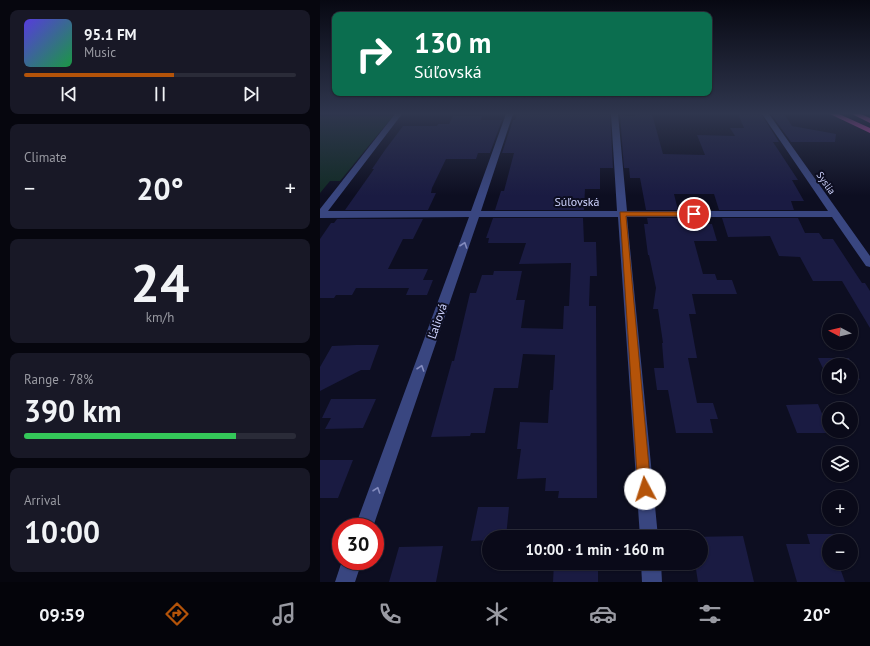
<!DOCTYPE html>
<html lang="en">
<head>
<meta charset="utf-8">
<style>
	:root { --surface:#0a0a19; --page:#181826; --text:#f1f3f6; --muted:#999aa2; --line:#2a2b38; --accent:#b45309 }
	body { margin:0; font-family:"PT Sans",sans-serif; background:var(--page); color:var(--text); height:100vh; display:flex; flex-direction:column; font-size:15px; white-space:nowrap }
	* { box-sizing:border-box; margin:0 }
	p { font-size:13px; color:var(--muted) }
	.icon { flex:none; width:22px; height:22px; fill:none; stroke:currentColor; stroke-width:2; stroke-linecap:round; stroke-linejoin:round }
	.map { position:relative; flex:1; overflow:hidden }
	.side { display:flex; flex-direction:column; gap:10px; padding:10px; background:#06060e; width:320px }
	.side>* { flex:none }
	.top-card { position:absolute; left:12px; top:12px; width:380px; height:84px; border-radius:8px; box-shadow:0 1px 3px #0004,0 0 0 1px var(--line); background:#0b6e4f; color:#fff; overflow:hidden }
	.needle { width:26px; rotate:277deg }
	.controls { position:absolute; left:502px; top:314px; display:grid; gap:8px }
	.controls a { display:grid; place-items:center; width:36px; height:36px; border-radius:50%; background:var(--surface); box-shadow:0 1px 3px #0004,0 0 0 1px var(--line); font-size:20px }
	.speed { position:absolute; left:12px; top:518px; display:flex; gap:8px; font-size:20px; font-weight:700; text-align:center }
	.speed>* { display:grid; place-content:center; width:52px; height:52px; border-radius:50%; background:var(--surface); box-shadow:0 1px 3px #0004,0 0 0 1px var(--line); line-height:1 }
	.speed .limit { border:6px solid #d22; background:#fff; color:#111 }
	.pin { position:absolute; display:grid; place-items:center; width:34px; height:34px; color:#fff; margin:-17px; border:2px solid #fff; border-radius:50%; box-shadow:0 1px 4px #0007 }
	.me { position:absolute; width:44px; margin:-22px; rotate:355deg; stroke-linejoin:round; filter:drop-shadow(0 0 3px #0008) }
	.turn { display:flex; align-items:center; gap:14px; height:84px; padding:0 16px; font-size:18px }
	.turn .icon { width:52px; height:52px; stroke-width:2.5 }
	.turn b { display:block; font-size:28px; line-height:34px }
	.big { font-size:30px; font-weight:600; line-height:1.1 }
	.side .widget { flex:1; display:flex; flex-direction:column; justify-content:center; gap:6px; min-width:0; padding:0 14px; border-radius:8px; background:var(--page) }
	.side .dial { align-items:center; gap:0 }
	.dial b { font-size:52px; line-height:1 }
	.song { display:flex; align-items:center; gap:12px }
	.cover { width:48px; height:48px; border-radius:6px; background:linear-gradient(135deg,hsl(250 70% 55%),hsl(140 70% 35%)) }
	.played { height:4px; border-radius:2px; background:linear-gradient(90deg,var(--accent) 55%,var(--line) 55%) }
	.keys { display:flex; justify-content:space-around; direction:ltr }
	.heat { display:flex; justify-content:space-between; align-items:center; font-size:22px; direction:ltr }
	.charge { height:6px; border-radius:3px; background:linear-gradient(90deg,#34c759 78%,var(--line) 0) }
	.trip { position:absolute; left:162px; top:530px; width:226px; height:40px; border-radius:20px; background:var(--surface); box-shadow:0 1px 3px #0004,0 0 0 1px var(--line); font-weight:600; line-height:40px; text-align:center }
	.tab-bar { display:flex; height:64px; justify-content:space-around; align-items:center; background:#04040a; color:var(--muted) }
	.tab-bar .icon { width:28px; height:28px }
	.tab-bar .active { color:var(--accent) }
	.tab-bar b { font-size:18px; color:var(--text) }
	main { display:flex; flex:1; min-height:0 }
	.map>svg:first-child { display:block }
	.green { fill:#112b24 }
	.building { fill:#1a1b42 }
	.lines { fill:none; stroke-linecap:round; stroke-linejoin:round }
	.minor { fill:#394680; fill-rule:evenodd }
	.highway { fill:#fd4bc8; fill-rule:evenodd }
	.oneway { stroke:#848cbf }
	.route { fill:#b45309; stroke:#753606 }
	.labels { text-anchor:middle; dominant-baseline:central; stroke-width:4; stroke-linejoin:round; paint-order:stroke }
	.far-street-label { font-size:10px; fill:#ced3fe; stroke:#0d0e21 }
	.street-label { font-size:12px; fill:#ced3fe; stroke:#0d0e21 }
</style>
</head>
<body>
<main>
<section class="side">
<div class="widget">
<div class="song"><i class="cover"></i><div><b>95.1 FM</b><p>Music</p></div></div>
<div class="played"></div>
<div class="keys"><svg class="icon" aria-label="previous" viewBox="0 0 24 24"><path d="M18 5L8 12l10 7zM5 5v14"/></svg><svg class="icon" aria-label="pause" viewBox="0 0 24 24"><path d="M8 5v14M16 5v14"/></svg><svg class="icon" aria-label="next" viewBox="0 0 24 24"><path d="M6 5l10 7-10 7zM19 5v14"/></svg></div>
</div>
<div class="widget"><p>Climate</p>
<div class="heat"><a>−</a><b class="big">20°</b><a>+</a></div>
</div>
<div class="widget dial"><b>24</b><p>km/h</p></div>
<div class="widget"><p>Range · 78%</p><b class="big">390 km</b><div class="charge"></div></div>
<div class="widget"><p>Arrival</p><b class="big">10:00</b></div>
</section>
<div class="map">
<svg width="550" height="582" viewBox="0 0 550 582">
	<rect width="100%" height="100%" fill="#0d0e21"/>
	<!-- green -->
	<polygon class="green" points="0,116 73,116 20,181 10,181 0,193"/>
	<!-- building -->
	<g class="building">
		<polygon points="197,114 290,115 293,168 280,168 280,189 265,189 264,210 175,210 181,191 184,191 194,153 182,153 193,120 195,120"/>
		<polygon points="315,114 332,114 343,154 385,155 377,135 415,136 410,128 424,128 418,114 441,114 459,142 453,142 478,180 472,180 484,201 471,201 474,210 399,210 394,194 354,194 358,210 326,210 320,178 310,178 309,168 304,168 300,115 315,116"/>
		<polygon points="451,114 464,114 472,126 516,134 515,142 471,142"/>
		<polygon points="133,116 162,116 161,120 182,120 170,153 158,153 156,159 126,159 112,188 111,193 116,193 108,210 25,210 54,169 52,169 65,150 83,126 117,126 118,124 129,124"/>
		<polygon points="173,218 263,218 264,242 276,242 277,276 270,276 269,306 276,306 277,498 238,498 239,491 225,491 226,478 197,479 201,449 197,449 200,422 228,423 230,390 233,390 235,355 203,354 198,388 174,388 165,433 151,433 150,436 111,437 132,361 134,361 150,293 156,293 162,275 173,275 174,271 202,271 196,300 205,300 201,328 243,329 244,306 249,306 251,263 199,264 206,243 168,243 169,238 166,238"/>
		<polygon points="327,218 360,218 361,224 392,224 397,241 374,241 383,274 395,274 397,280 412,280 417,294 372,294 376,314 369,314 377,358 368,358 377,403 393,403 398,419 390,419 393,433 356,433 348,390 337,390 334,368 344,368 342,343 343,343 338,309 333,309 336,288 329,255 328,255 324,224 328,224"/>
		<polygon points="402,218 478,218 485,233 499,233 503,239 513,239 542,283 545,283 550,291 550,328 522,281 493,281 480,257 459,256 450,236 408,237"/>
		<polygon points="17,219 103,219 93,239 83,239 68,269 108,269 103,280 113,280 107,295 86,295 89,288 36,288 32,295 16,295 14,298 0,298 0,239 11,223 14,223"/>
		<polygon points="36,345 59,345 50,370 41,370 0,391 0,367 12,346"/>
		<polygon points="498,358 529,358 540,380 531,380 531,365 509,365 509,379 508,379"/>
		<polygon points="11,399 56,399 43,428 5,429 11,418 2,418"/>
		<polygon points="498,404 510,433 477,433 466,405"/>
		<polygon points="0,460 33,460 18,498 0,498"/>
		<polygon points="158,507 189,507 186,537 169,537 169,540 151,541"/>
		<polygon points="487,534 514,534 517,541 509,541 509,563 525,563 527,568 520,568 525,582 477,582 466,544 490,544"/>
		<polygon points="423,536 434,582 378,582 375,563 381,563 381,537 371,537"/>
		<polygon points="123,546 116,582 69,582 79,547"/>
		<polygon points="234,563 278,563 278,582 233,582"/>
	</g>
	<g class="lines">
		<!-- minor -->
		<g class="minor">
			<polygon points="75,114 82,114 8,211 151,211 186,114 193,114 161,211 297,211 291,114 298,114 307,211 508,211 442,114 449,114 550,256 550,267 546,266 512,217 307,217 338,537 320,537 298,217 159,217 53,527 35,527 149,217 0,218 0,209"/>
			<polygon points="22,561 42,561 35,582 15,582"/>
			<polygon points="321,563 341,563 342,582 322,582"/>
		</g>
		<!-- highway -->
		<g class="highway">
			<polygon points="510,114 519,114 550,128 550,133"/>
			<polygon points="532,114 541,114 550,118 550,123"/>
		</g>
	</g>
	<!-- one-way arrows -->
	<defs><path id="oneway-chevron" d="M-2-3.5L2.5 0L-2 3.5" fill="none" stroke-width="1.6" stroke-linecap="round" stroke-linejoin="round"/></defs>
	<g class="oneway">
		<use href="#oneway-chevron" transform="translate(144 245) rotate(-71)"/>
		<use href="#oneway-chevron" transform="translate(101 368) rotate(-71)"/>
		<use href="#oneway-chevron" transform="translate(57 490) rotate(-71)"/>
	</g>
	<!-- sky -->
	<linearGradient id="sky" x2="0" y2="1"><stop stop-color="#070812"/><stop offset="0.58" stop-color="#2f364e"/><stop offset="1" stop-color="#2f364e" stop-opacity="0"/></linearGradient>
	<rect width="550" height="196" fill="url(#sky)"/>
	<!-- route -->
	<polygon class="route" points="300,212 374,212 378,214 374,216 306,216 331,489 329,494 325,495 320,494 318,489"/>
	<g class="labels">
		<!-- far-street labels -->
		<g class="far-street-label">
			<text transform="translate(506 183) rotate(55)">Syslia</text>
		</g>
		<!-- street labels -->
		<g class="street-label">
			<text x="257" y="201">Súľovská</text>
			<text transform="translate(117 321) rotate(-71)">Ľaliová</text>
		</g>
	</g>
</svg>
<div class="controls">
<a><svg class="needle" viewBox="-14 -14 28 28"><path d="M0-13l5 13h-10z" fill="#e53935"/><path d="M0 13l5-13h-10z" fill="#999aa2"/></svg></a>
<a><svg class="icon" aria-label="sound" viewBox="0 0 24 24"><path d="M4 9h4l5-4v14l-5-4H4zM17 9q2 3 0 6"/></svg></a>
<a><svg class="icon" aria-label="search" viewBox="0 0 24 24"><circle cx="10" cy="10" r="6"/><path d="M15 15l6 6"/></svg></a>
<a><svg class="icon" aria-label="layers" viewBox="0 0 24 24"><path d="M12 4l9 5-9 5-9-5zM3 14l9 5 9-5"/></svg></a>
<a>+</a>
<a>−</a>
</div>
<div class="speed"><div class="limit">30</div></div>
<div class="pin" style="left:374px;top:214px;background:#d93025"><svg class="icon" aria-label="arrive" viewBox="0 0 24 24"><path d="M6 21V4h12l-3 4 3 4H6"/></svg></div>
<svg class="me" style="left:325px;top:489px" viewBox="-20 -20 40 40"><circle r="19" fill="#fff"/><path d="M0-13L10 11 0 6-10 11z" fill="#b45309"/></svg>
<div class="trip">10:00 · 1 min · 160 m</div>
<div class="top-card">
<div class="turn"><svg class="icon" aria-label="right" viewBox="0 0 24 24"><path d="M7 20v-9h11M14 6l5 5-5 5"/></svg><div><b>130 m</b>Súľovská</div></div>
</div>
</div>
</main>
<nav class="tab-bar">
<b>09:59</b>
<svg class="icon active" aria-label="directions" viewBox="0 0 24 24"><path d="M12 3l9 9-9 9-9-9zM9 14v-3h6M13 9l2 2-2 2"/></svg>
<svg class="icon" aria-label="music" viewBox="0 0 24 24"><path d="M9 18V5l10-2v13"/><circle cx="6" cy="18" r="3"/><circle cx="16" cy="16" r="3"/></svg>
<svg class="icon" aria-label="phone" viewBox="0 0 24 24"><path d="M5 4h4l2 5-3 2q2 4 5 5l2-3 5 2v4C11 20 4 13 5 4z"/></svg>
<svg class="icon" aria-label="climate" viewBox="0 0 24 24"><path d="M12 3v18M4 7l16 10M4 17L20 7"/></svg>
<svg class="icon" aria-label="car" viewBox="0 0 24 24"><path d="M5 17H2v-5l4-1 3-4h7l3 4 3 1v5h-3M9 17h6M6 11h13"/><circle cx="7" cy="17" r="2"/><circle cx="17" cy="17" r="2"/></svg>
<svg class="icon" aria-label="filters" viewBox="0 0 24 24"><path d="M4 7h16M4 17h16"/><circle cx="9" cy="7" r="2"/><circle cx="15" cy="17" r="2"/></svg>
<b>20°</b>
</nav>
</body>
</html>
